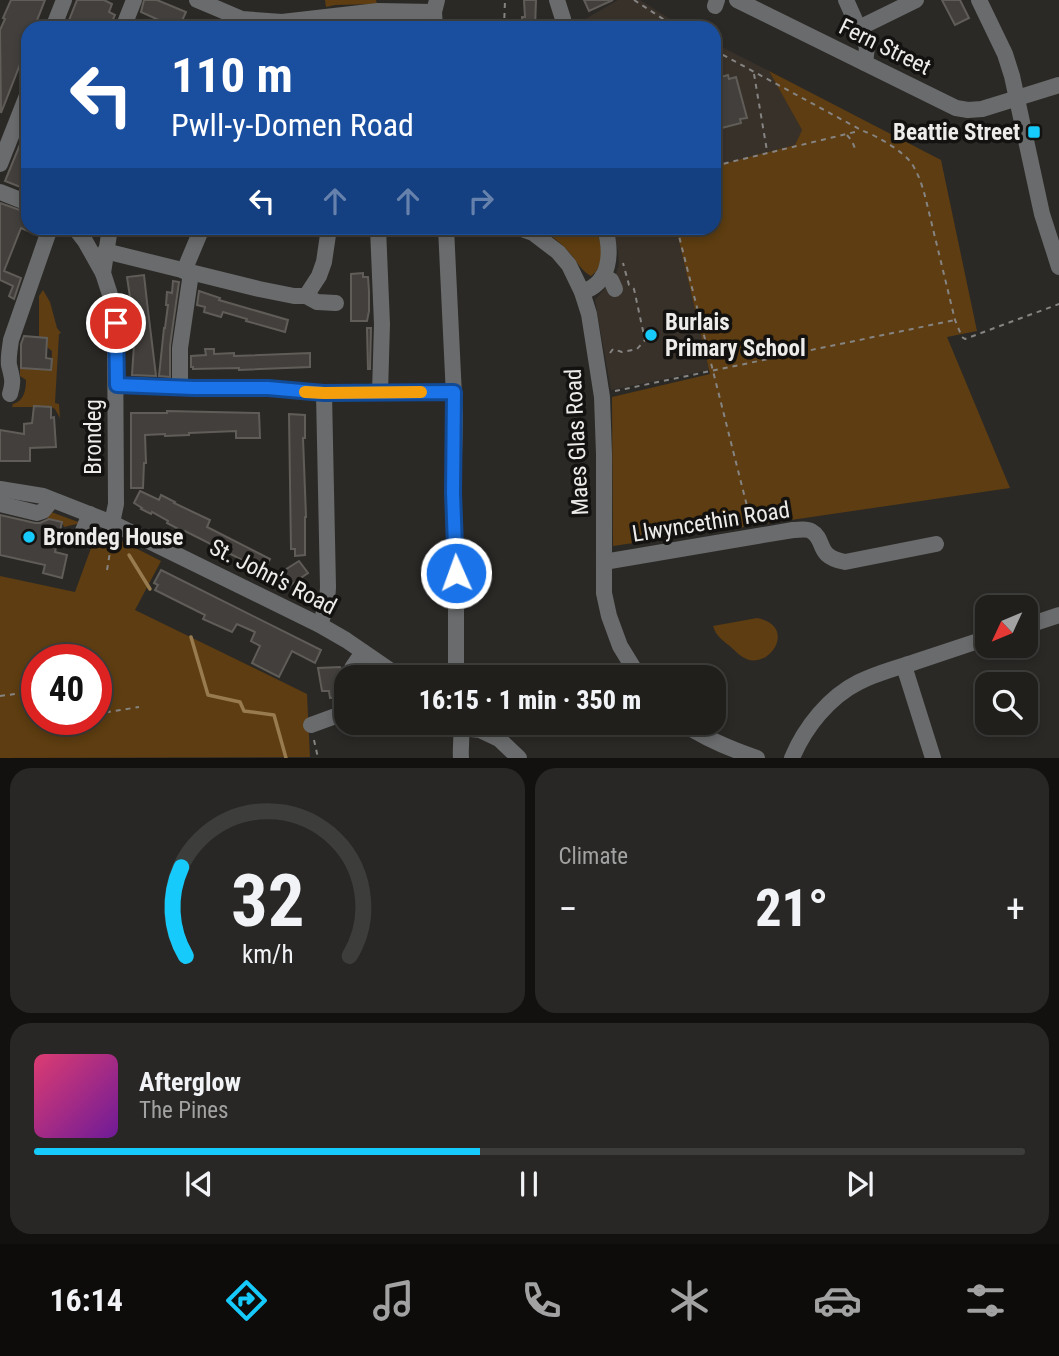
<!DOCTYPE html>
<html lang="en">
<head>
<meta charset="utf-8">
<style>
	:root { --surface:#201f1c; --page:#282725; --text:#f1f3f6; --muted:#a2a2a3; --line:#3d3d3b; --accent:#16cafb }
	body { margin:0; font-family:"Roboto Condensed",sans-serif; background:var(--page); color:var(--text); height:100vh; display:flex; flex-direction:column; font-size:26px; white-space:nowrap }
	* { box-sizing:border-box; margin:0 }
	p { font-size:23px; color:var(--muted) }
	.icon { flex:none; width:38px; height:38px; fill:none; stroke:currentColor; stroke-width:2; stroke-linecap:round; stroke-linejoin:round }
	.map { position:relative; height:758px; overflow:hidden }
	.drawer { display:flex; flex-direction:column; gap:10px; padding:10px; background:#12110f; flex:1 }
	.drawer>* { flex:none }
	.guide { position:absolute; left:21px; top:21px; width:700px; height:214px; border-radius:21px; box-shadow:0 4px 10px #0003,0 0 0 2px var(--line); background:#1a4fa0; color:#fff; overflow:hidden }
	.needle { width:46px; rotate:226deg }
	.controls { position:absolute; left:975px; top:595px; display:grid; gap:14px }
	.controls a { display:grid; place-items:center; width:63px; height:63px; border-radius:14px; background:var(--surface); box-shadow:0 4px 10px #0003,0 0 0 2px var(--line); font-size:35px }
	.speed { position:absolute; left:21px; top:644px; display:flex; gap:14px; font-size:35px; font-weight:700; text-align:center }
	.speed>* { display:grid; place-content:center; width:91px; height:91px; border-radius:50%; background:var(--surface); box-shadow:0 4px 10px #0003,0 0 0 2px var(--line); line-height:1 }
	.speed .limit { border:10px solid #d22; background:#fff; color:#111 }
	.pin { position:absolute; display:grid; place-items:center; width:60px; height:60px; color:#fff; margin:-30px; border:4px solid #fff; border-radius:50%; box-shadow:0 2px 7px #0007 }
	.me { position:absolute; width:77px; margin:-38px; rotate:358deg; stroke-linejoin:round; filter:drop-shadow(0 0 5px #0008) }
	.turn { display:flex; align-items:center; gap:24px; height:147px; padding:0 35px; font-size:32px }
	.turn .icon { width:91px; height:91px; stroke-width:2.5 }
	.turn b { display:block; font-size:49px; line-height:60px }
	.lanes { display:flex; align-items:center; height:66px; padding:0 35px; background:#0003; justify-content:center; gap:35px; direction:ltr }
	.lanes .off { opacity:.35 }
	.big { font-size:52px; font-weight:800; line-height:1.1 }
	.drawer .widget { flex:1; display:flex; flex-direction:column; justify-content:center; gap:10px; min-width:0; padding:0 24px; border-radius:21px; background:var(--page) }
	.drawer .dial { align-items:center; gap:0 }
	.dial svg { height:182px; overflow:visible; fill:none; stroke:var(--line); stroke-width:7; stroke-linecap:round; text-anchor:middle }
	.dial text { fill:var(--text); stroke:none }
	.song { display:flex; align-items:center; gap:21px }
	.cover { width:84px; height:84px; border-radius:10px; background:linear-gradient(135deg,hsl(340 70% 55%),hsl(280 70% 35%)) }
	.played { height:7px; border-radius:4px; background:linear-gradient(90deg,var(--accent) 45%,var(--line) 45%) }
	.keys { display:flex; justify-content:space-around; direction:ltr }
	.heat { display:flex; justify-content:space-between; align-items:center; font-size:38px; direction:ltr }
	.drawer .tiles { flex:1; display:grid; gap:10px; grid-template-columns:1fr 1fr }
	.widget:last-child { grid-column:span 2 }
	.trip { position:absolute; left:334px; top:665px; width:392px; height:70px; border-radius:21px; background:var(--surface); box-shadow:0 4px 10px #0003,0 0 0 2px var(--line); font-weight:800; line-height:70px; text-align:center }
	.tabs { display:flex; height:112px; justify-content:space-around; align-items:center; background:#0d0c0b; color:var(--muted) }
	.tabs .icon { width:49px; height:49px }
	.tabs .active { color:var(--accent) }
	.tabs b { font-size:32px; color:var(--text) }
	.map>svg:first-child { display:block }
	.built { fill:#38312a }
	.green { fill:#5d3d11; fill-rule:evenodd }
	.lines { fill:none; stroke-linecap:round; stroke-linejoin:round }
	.stream { stroke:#987b4f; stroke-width:3.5 }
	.building { fill:#423f3c; stroke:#605d59; stroke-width:2 }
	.path { stroke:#868482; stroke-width:2; stroke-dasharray:5 5; stroke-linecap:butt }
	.minor { stroke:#696b6c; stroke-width:16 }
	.route-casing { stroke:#114b97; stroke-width:18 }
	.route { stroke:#1a73e8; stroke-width:12 }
	.slow { stroke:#f59e0b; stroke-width:12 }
	.poi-dot { fill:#16cafb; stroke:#131210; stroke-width:2.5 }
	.labels { text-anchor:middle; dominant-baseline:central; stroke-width:7; stroke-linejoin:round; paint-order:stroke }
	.street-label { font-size:23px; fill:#eeecea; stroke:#131210 }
	.poi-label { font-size:23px; font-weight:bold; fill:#eeecea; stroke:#131210; text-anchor:start }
</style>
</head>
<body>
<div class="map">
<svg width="1059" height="758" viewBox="0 0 1059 758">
	<rect width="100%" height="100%" fill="#2b2926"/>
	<!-- built -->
	<g class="built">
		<polygon points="618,0 640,0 684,28 570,28"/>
		<polygon points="714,43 769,71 802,130 795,145 714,166"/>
		<polygon points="612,228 676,228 709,370 611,390 595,300 615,277 619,264 618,251"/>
	</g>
	<!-- green -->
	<g class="green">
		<polygon points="325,0 376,0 377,4 335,5 326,7"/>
		<polygon points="769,71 941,160 977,331 947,337 1010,488 613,546 612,397 710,374 676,228 714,228 714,166 795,145 802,130"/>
		<path d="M539,228h57c5,15 11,37 -5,48 -12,-7 -15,-17 -24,-26 -8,-9 -18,-16 -28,-22z"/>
		<path d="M43,290l7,12 7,26 4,5 -2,1 -4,69 4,1 1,14 -5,-9 -4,-2h-39l1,-3c11,-3 13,-14 13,-24l-6,-4v-8l31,2 1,-19 -5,-4v-9l-8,-1v-41z"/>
		<polygon points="51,512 81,523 64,527 62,522 47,519 48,515"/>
		<path d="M98,529l63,32 -26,49 172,84 3,63 -310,1v-182l75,16zM37,660h59v59h-59z"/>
		<path d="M757,618c38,7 17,47 -8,42 -7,-2 -13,-8 -18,-13 -8,-6 -15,-11 -18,-21z"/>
	</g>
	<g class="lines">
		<!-- stream -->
		<g class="stream">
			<polyline points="129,555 150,589"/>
			<polyline points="191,637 208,695 240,702 244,711 274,715 286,758"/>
		</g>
	</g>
	<!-- building -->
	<g class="building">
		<polygon points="11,0 45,0 34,28 28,28 28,44 1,113 0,30 5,19 3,18"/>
		<polygon points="77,0 104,0 112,4 109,12 115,15 109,28 66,28"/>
		<polygon points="144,0 157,0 186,12 181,23 171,20 169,23 163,22 141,12"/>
		<polygon points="524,0 536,0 535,28 522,28 522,17 525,17"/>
		<polygon points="584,0 613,0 589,11"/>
		<polygon points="942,0 960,0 969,18 955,25"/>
		<polygon points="728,75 729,79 736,77 747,118 740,119 741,123 714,130 714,79"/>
		<polygon points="28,125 28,190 5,181"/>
		<polygon points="0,203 28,213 28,231 21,228 4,271 21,278 14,299 9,296 13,286 0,280"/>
		<polygon points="363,273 363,277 368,277 369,291 369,311 367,321 351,321 351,274"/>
		<polygon points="144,275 147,302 156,376 132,375 135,330 127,277"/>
		<polygon points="173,281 179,282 170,346 170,377 159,376 164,328 165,328 168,305 166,305 167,292 172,293"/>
		<polygon points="199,291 220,298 219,300 288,320 285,332 246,321 247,319 223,312 221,317 204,312 205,307 197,305"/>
		<polygon points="367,328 371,328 370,369 368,369"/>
		<polygon points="24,336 47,338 46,358 52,359 51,370 21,368 21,344"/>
		<polygon points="205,349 214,349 214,354 234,353 234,356 310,353 310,367 239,370 239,368 193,369 193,367 191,367 191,356 206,355"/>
		<polygon points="34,406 51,407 51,418 54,417 56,447 30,448 30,461 0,461 0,430 24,434 24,424 32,423"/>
		<polygon points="167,411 259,413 260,438 236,438 236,431 189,433 189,435 165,436 165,434 145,435 146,463 144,463 143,488 131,488 131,413 167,413"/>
		<polygon points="289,414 305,415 305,438 303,438 306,517 305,517 305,555 295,556 295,549 291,549"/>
		<polygon points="140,491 159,500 161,495 175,502 174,503 210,520 207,527 270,559 264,571 185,531 184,532 167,523 168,521 152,512 151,514 141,509 142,508 134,503"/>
		<polygon points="0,515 35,523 40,523 49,519 62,522 55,552 67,555 62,578 43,573 45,565 0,555"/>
		<polygon points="299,561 308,573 289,586 280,573"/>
		<polygon points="161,570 321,650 315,663 292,651 279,677 252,663 260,646 251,641 255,632 237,624 232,632 203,619 205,615 155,590 158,585 154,583"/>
		<polygon points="340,667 343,673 347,677 346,688 341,684 342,697 330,698 329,691 322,691 318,668"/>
	</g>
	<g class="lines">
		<!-- path -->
		<g class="path">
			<polyline points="634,0 677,28"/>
			<polyline points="504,28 505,0"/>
			<polyline points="704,28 708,20"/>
			<path d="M714,50l147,80c16,6 41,20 51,34 7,11 11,24 14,36l29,120 7,17 3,2 94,-35"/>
			<polyline points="754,74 767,151"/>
			<polyline points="847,135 852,141 856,151"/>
			<polyline points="714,166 859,131"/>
			<polyline points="677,228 751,522"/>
			<polyline points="610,353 613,349 622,352 637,349 645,340 634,289 629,285 623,263"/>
			<polyline points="615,391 955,320"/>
			<polyline points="107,570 112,540"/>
			<polyline points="432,675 433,671"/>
			<polyline points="0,696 37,691"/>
			<polyline points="96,714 139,707"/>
			<polyline points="314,740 318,758"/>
		</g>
		<!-- minor -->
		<g class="minor">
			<polyline points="197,0 242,19 282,22 378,11 434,12"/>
			<polyline points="557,0 563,19 564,28"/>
			<polyline points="737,0 956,108 968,110 982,109 1059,85"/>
			<polyline points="846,0 867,47 865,63"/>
			<polyline points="979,0 1005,54 1012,76 1042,214 1059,267"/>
			<polyline points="715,6 717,0"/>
			<polyline points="53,28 64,0"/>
			<polyline points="123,28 134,0"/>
			<polyline points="435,28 434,12 437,0"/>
			<polyline points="859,28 916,0"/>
			<polyline points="0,164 28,93"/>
			<polyline points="0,192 28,203"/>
			<polyline points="75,228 85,241 103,273"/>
			<polyline points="110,228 103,273 113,304 115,323 116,504 112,523"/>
			<polyline points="378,228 382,324 380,393"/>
			<polyline points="446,228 455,417 453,493 456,573 456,670 454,677"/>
			<polyline points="519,228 533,233 558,252 569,265 582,292 589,314 602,397 604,454 604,593 609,616 620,646 639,677"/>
			<polyline points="105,251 259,289 294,296 306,296 317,302 336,303"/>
			<polyline points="184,271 202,228"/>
			<polyline points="602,277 611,280 615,289"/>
			<path d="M582,292c29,-9 30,-39 23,-64"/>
			<polyline points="306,296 319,276 324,262 329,228"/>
			<polyline points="116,385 194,388 268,388 324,393 454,392"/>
			<polyline points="180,388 180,348 191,273"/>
			<path d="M10,394c4,-13 2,-16 -1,-29 -1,-8 1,-17 2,-25l39,-112"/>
			<polyline points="0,489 43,496 112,523 320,625 346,640 400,677"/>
			<polyline points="0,504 37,513 43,511 52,500"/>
			<polyline points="79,540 90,514"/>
			<path d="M604,562l189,-32c6,0 13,-2 18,1 16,9 3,25 34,31l91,-18"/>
			<polyline points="320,625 327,603 328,587 324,393"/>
			<polyline points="1026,626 1059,615"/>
			<polyline points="904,666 933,758"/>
			<polyline points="352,668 363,652"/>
			<path d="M460,723c3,11 0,23 1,35"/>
			<path d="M682,723c24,16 48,26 75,35"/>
			<polyline points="311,725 341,714 346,714"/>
			<polyline points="461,728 480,730 499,739 519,758"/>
			<path d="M792,758c13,-31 37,-61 67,-76 18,-9 37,-14 56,-20 24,-8 48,-16 72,-24"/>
		</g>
	</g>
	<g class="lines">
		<!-- route casing -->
		<g class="route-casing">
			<polyline id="route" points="116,323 117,385 194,388 268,388 324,393 454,392 453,493 456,573"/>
		</g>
		<!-- route -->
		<use href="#route" class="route"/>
		<!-- slow -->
		<polyline class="slow" points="305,392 324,393 421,392"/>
	</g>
	<!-- markers -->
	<g class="poi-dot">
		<rect x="1027" y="125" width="14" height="14" rx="3.5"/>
		<circle cx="651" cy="335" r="7"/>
		<circle cx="29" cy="537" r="7"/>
	</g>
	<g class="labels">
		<!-- street labels -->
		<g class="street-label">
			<text transform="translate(885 47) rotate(26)">Fern Street</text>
			<text transform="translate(93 437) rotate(-90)">Brondeg</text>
			<text transform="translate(577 442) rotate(-93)">Maes Glas Road</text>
			<text transform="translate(711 522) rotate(-9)">Llwyncethin Road</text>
			<text transform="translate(273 577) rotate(27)">St. John's Road</text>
		</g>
		<!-- poi labels -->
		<g class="poi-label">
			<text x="1020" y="132" text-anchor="end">Beattie Street</text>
			<text x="665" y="322">Burlais<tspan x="665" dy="26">Primary School</tspan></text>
			<text x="43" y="537">Brondeg House</text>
		</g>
	</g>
</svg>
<div class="controls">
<a><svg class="needle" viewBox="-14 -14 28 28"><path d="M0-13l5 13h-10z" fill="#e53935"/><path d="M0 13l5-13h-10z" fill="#a2a2a3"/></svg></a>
<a><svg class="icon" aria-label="search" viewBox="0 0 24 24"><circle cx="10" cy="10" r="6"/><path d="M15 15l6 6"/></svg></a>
</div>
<div class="speed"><div class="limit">40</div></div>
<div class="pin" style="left:116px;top:323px;background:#d93025"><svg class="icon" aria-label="arrive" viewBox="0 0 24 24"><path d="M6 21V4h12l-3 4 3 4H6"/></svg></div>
<svg class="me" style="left:456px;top:573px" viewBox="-20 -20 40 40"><circle r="17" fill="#1a73e8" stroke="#fff" stroke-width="3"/><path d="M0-11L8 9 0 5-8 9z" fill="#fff"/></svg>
<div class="trip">16:15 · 1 min · 350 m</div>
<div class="guide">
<div class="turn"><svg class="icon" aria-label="left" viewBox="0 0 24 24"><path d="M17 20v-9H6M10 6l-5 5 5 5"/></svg><div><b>110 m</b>Pwll-y-Domen Road</div></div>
<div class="lanes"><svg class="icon" aria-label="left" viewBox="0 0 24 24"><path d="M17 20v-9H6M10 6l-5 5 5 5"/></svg><svg class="icon off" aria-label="ahead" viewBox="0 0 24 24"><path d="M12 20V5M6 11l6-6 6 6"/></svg><svg class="icon off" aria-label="ahead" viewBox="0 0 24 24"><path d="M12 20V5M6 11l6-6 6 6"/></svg><svg class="icon off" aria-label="right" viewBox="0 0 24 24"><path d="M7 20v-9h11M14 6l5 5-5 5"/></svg></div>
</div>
</div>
<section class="drawer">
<div class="tiles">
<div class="widget dial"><svg viewBox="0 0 100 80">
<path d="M14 69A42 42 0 1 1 86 69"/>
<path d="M14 69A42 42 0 0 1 12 30" stroke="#16cafb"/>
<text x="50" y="56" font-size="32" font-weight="700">32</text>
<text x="50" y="72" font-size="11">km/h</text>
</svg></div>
<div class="widget"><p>Climate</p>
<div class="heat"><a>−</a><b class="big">21°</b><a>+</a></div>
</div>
<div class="widget">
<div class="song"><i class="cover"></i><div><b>Afterglow</b><p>The Pines</p></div></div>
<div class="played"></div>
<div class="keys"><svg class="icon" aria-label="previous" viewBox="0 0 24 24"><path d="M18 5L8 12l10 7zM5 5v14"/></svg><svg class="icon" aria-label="pause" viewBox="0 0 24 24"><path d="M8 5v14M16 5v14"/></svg><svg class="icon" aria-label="next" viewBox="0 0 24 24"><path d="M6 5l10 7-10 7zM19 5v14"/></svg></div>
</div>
</div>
</section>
<nav class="tabs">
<b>16:14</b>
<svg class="icon active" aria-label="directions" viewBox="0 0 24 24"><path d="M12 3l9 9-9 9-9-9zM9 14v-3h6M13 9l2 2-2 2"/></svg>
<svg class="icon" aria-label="music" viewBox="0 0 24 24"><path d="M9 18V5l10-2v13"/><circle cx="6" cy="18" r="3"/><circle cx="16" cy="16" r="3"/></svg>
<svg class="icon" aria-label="phone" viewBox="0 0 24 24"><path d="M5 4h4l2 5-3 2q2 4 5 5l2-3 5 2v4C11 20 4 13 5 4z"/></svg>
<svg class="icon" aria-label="climate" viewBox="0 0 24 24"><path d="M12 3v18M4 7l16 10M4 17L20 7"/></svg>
<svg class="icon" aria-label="car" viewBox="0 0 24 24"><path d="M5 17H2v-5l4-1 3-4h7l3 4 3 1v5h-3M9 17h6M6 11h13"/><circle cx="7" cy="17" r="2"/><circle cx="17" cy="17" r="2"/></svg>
<svg class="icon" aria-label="filters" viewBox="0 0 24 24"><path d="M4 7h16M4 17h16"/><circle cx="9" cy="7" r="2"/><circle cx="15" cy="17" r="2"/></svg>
</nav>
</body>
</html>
